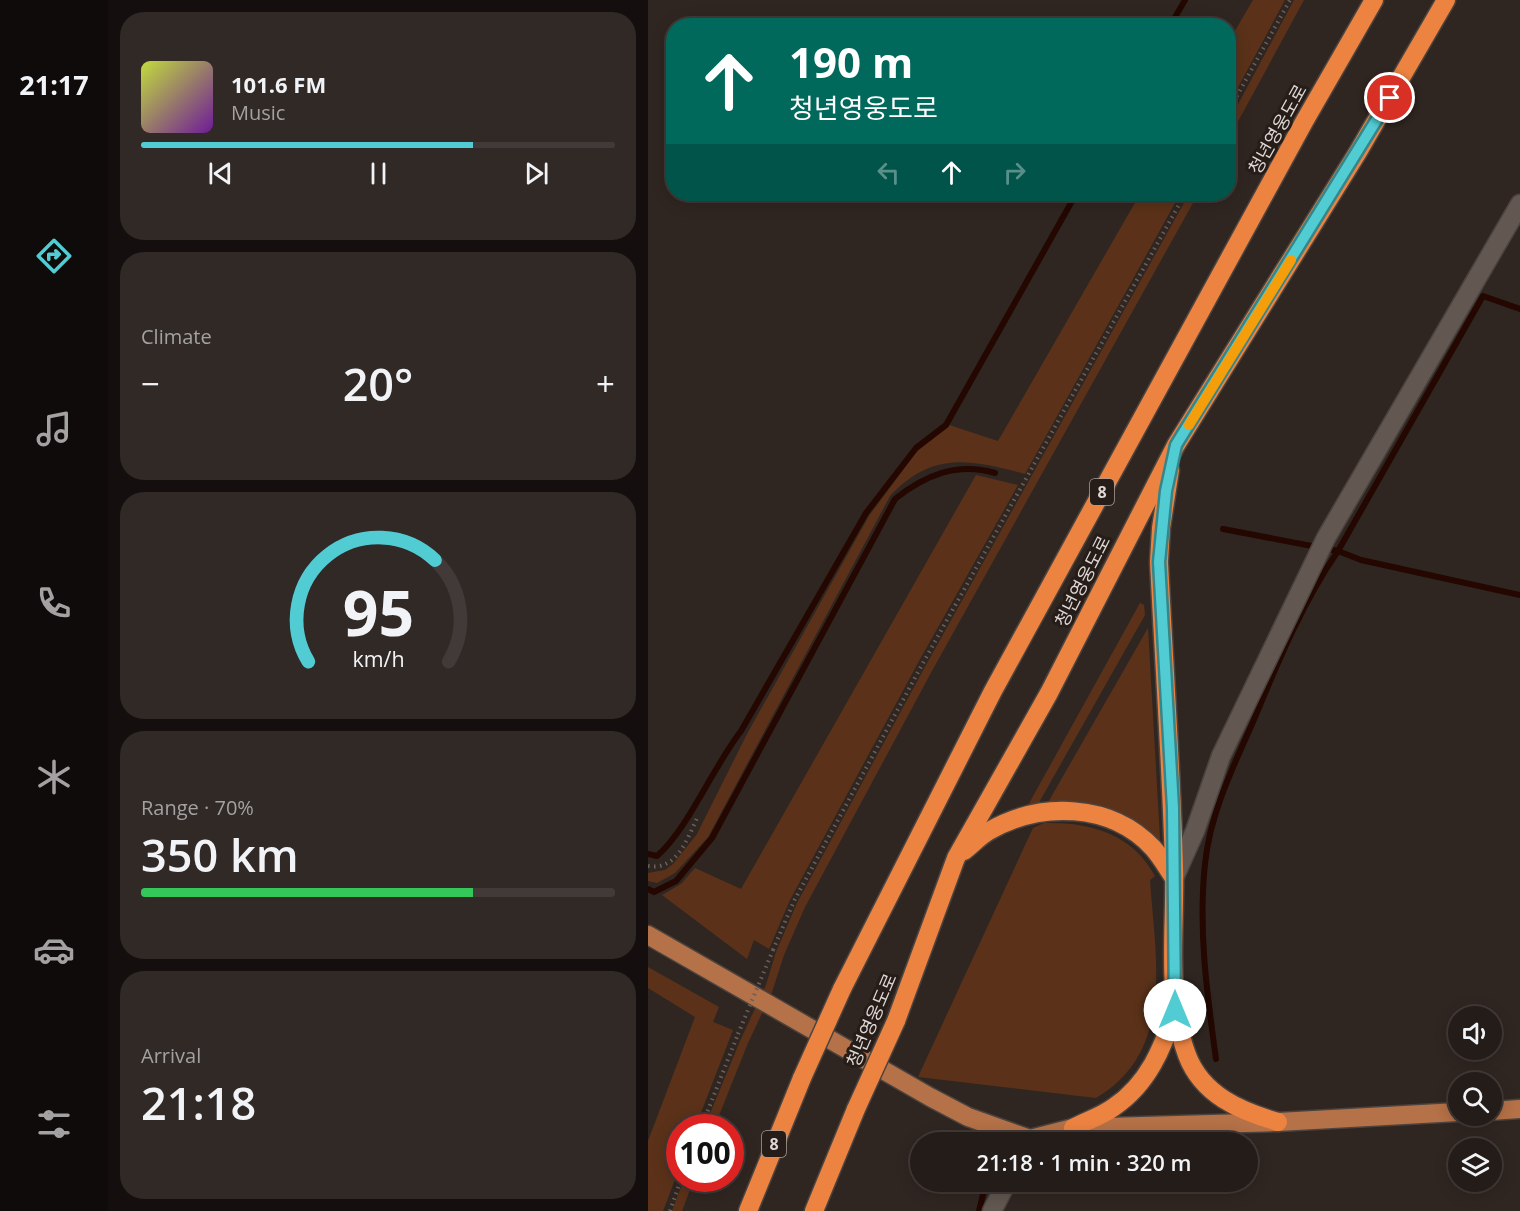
<!DOCTYPE html>
<html lang="en">
<head>
<meta charset="utf-8">
<style>
	:root { --surface:#241c19; --page:#302926; --text:#f1f3f6; --muted:#a3a1a2; --line:#413a38; --accent:#51ccd3 }
	body { margin:0; font-family:"Open Sans","Noto Sans KR",sans-serif; background:var(--page); color:var(--text); height:100vh; display:flex; flex-direction:column; font-size:22px; white-space:nowrap }
	* { box-sizing:border-box; margin:0 }
	p { font-size:20px; color:var(--muted) }
	.icon { flex:none; width:33px; height:33px; fill:none; stroke:currentColor; stroke-width:2; stroke-linecap:round; stroke-linejoin:round }
	.map { position:relative; flex:1; overflow:hidden }
	.drawer { display:flex; flex-direction:column; gap:12px; padding:12px; background:#140f0e; width:540px }
	.drawer>* { flex:none }
	.hud { position:absolute; left:18px; top:18px; width:570px; height:183px; border-radius:24px; box-shadow:0 3px 15px #0003,0 0 0 2px var(--line); background:#00695c; color:#fff; overflow:hidden }
	.fabs { position:absolute; left:800px; top:1006px; display:grid; gap:12px }
	.fabs a { display:grid; place-items:center; width:54px; height:54px; border-radius:50%; background:var(--surface); box-shadow:0 3px 15px #0003,0 0 0 2px var(--line); font-size:30px }
	.speed { position:absolute; left:18px; top:1114px; display:flex; gap:12px; font-size:30px; font-weight:700; text-align:center }
	.speed>* { display:grid; place-content:center; width:78px; height:78px; border-radius:50%; background:var(--surface); box-shadow:0 3px 15px #0003,0 0 0 2px var(--line); line-height:1 }
	.speed .limit { border:9px solid #d22; background:#fff; color:#111 }
	.pin { position:absolute; display:grid; place-items:center; width:51px; height:51px; color:#fff; margin:-26px; border:3px solid #fff; border-radius:50%; box-shadow:0 2px 6px #0007 }
	.me { position:absolute; width:66px; margin:-33px; rotate:0deg; stroke-linejoin:round; filter:drop-shadow(0 0 4px #0008) }
	.turn { display:flex; align-items:center; gap:21px; height:126px; padding:0 24px; font-size:27px }
	.turn .icon { width:78px; height:78px; stroke-width:2.5 }
	.turn b { display:block; font-size:42px; line-height:51px }
	.lanes { display:flex; align-items:center; height:57px; padding:0 24px; background:#0003; justify-content:center; gap:30px; direction:ltr }
	.lanes .off { opacity:.35 }
	.big { font-size:45px; font-weight:600; line-height:1.1 }
	.drawer .tile { flex:1; display:flex; flex-direction:column; justify-content:center; gap:9px; min-width:0; padding:0 21px; border-radius:24px; background:var(--page) }
	.drawer .dial { align-items:center; gap:0 }
	.dial svg { height:156px; overflow:visible; fill:none; stroke:var(--line); stroke-width:7; stroke-linecap:round; text-anchor:middle }
	.dial text { fill:var(--text); stroke:none }
	.song { display:flex; align-items:center; gap:18px }
	.cover { width:72px; height:72px; border-radius:9px; background:linear-gradient(135deg,hsl(70 70% 55%),hsl(280 70% 35%)) }
	.played { height:6px; border-radius:3px; background:linear-gradient(90deg,var(--accent) 70%,var(--line) 70%) }
	.keys { display:flex; justify-content:space-around; direction:ltr }
	.heat { display:flex; justify-content:space-between; align-items:center; font-size:33px; direction:ltr }
	.charge { height:9px; border-radius:4px; background:linear-gradient(90deg,#34c759 70%,var(--line) 0) }
	.trip { position:absolute; left:262px; top:1132px; width:348px; height:60px; border-radius:30px; background:var(--surface); box-shadow:0 3px 15px #0003,0 0 0 2px var(--line); font-weight:600; line-height:60px; text-align:center }
	main { display:flex; flex:1; min-height:0 }
	.tab-bar { display:flex; flex-direction:column; width:108px; justify-content:space-around; align-items:center; background:#0e0b0a; color:var(--muted) }
	.tab-bar .icon { width:42px; height:42px }
	.tab-bar .current { color:var(--accent) }
	.tab-bar b { font-size:27px; color:var(--text) }
	.map>svg:first-child { display:block }
	.green { fill:#5b3219 }
	.lines { fill:none; stroke-linecap:round; stroke-linejoin:round }
	.stream { stroke:#230700; stroke-width:6 }
	.minor-casing { stroke:#4b433f; stroke-width:21 }
	.major-casing { stroke:#4b433f; stroke-width:21 }
	.highway-casing { stroke:#4b433f; stroke-width:21 }
	.path { stroke:#69605c; stroke-width:4; stroke-dasharray:1.5 4.5; stroke-linecap:butt }
	.minor { stroke:#625751; stroke-width:18 }
	.major { stroke:#b57147; stroke-width:18 }
	.highway { stroke:#ec8341; stroke-width:18 }
	.highway-bridge-casing { stroke:#4b433f; stroke-width:21; stroke-linecap:butt }
	.path-bridge { stroke:#69605c; stroke-width:4; stroke-dasharray:1.5 4.5; stroke-linecap:butt }
	.highway-bridge { stroke:#ec8341; stroke-width:18 }
	.route-casing { stroke:#358589; stroke-width:15 }
	.route { stroke:#51ccd3; stroke-width:10 }
	.slow { stroke:#f59e0b; stroke-width:10 }
	.labels { text-anchor:middle; dominant-baseline:central; stroke-width:6; stroke-linejoin:round; paint-order:stroke }
	.shield { fill:#261d18; stroke:#a79f9c; stroke-width:1.5 }
	.shield-label { font-size:16px; font-weight:bold; fill:#ded7d4 }
	.street-label { font-size:18px; fill:#ded7d4; stroke:#261d18 }
</style>
</head>
<body>
<main>
<nav class="tab-bar">
<b>21:17</b>
<svg class="icon current" aria-label="directions" viewBox="0 0 24 24"><path d="M12 3l9 9-9 9-9-9zM9 14v-3h6M13 9l2 2-2 2"/></svg>
<svg class="icon" aria-label="music" viewBox="0 0 24 24"><path d="M9 18V5l10-2v13"/><circle cx="6" cy="18" r="3"/><circle cx="16" cy="16" r="3"/></svg>
<svg class="icon" aria-label="phone" viewBox="0 0 24 24"><path d="M5 4h4l2 5-3 2q2 4 5 5l2-3 5 2v4C11 20 4 13 5 4z"/></svg>
<svg class="icon" aria-label="climate" viewBox="0 0 24 24"><path d="M12 3v18M4 7l16 10M4 17L20 7"/></svg>
<svg class="icon" aria-label="car" viewBox="0 0 24 24"><path d="M5 17H2v-5l4-1 3-4h7l3 4 3 1v5h-3M9 17h6M6 11h13"/><circle cx="7" cy="17" r="2"/><circle cx="17" cy="17" r="2"/></svg>
<svg class="icon" aria-label="filters" viewBox="0 0 24 24"><path d="M4 7h16M4 17h16"/><circle cx="9" cy="7" r="2"/><circle cx="15" cy="17" r="2"/></svg>
</nav>
<section class="drawer">
<div class="tile">
<div class="song"><i class="cover"></i><div><b>101.6 FM</b><p>Music</p></div></div>
<div class="played"></div>
<div class="keys"><svg class="icon" aria-label="previous" viewBox="0 0 24 24"><path d="M18 5L8 12l10 7zM5 5v14"/></svg><svg class="icon" aria-label="pause" viewBox="0 0 24 24"><path d="M8 5v14M16 5v14"/></svg><svg class="icon" aria-label="next" viewBox="0 0 24 24"><path d="M6 5l10 7-10 7zM19 5v14"/></svg></div>
</div>
<div class="tile"><p>Climate</p>
<div class="heat"><a>−</a><b class="big">20°</b><a>+</a></div>
</div>
<div class="tile dial"><svg viewBox="0 0 100 80">
<path d="M14 69A42 42 0 1 1 86 69"/>
<path d="M14 69A42 42 0 0 1 79 17" stroke="#51ccd3"/>
<text x="50" y="56" font-size="32" font-weight="700">95</text>
<text x="50" y="72" font-size="11">km/h</text>
</svg></div>
<div class="tile"><p>Range · 70%</p><b class="big">350 km</b><div class="charge"></div></div>
<div class="tile"><p>Arrival</p><b class="big">21:18</b></div>
</section>
<div class="map">
<svg width="872" height="1211" viewBox="0 0 872 1211">
	<rect width="100%" height="100%" fill="#302621"/>
	<!-- green -->
	<g class="green">
		<polygon points="605,0 637,0 581,104 581,41"/>
		<polygon points="646,0 656,0 581,138 581,121"/>
		<path d="M492,194h40l-155,280c-55,-15 -93,-23 -135,22l-182,341 -33,36 -18,10 -9,-2v-8l17,-3 8,-6 24,-30 50,-100 122,-218 48,-65 32,-26 49,16z"/>
		<polygon points="541,194 550,194 285,669 157,907 136,955 124,992 100,1043 66,1128 56,1128 92,1041 118,985 128,952 149,903 278,665"/>
		<polygon points="328,475 370,485 271,661 142,900 121,949 106,940 99,959 14,895 33,884 47,868 93,889"/>
		<polygon points="492,603 496,605 497,615 389,806 378,809"/>
		<polygon points="500,628 512,839 510,844 398,806"/>
		<path d="M396,823c45,-1 88,10 111,53l-5,4c5,77 26,171 -54,218l-178,-21 115,-249z"/>
		<polygon points="0,967 71,1007 65,1022 85,1030 47,1128 32,1128 31,1169 15,1211 0,1211 0,1141 47,1017 0,988"/>
		<polygon points="36,1179 46,1179 34,1211 24,1211"/>
	</g>
	<g class="lines">
		<!-- stream -->
		<g class="stream">
			<polyline points="522,26 537,0"/>
			<polyline points="575,529 690,551 713,560 872,595"/>
			<path d="M0,854l9,2c31,-27 56,-89 84,-125l125,-218 50,-65 30,-23 130,-231"/>
			<path d="M0,889l6,3 22,-11 36,-43 183,-339c30,-24 62,-37 100,-26"/>
			<path d="M568,1059c-9,-65 -18,-130 -11,-195 5,-50 28,-97 48,-142 24,-58 49,-119 85,-171l145,-255 37,13"/>
			<polyline points="331,1211 338,1182"/>
		</g>
		<!-- minor casing -->
		<g class="minor-casing">
			<g id="minor">
				<polyline points="526,878 547,831 573,756 678,538 872,204"/>
				<polyline points="344,1211 359,1182"/>
			</g>
		</g>
		<!-- major casing -->
		<g class="major-casing">
			<g id="major">
				<polyline points="0,935 282,1097 320,1117 382,1139 425,1128 630,1122 810,1112"/>
				<polyline points="843,1111 872,1109"/>
			</g>
		</g>
		<!-- highway casing -->
		<g class="highway-casing">
			<g id="highway">
				<path d="M522,470l-9,58 -2,34c5,101 12,202 15,304 2,61 -9,130 13,189 15,40 53,56 91,67"/>
				<path d="M316,851c8,-6 16,-15 25,-20 52,-30 122,-28 164,17 8,9 14,20 21,30"/>
				<polyline points="194,989 345,691 656,122 726,0"/>
				<polyline points="248,1021 308,858 401,693 528,445 710,152 798,0"/>
				<path d="M425,1128c13,-7 29,-12 41,-21 34,-23 49,-59 61,-97"/>
				<polyline points="100,1211 154,1078"/>
				<polyline points="166,1211 208,1109"/>
			</g>
		</g>
		<!-- path -->
		<g class="path">
			<polyline points="580,112 642,0"/>
			<path d="M0,866c29,5 39,-27 50,-50"/>
			<polyline points="125,950 146,901 275,663 537,194"/>
			<polyline points="53,1128 90,1034"/>
			<polyline points="22,1211 33,1179"/>
		</g>
		<!-- minor -->
		<use href="#minor" class="minor"/>
		<!-- major -->
		<use href="#major" class="major"/>
		<!-- highway -->
		<use href="#highway" class="highway"/>
		<!-- highway-bridge casing -->
		<g class="highway-bridge-casing">
			<g id="highway-bridge">
				<polyline points="154,1078 194,989"/>
				<polyline points="208,1109 248,1021"/>
			</g>
		</g>
		<!-- path-bridge -->
		<polyline class="path-bridge" points="90,1034 125,950"/>
		<!-- highway-bridge -->
		<use href="#highway-bridge" class="highway-bridge"/>
	</g>
	<g class="lines">
		<!-- route casing -->
		<g class="route-casing">
			<polyline id="route" points="527,1010 525,808 511,562 518,491 528,445 742,98"/>
		</g>
		<!-- route -->
		<use href="#route" class="route"/>
		<!-- slow -->
		<polyline class="slow" points="541,425 643,260"/>
	</g>
	<g class="labels">
		<!-- shield labels -->
		<g class="shield">
			<rect x="442" y="479" width="24" height="26" rx="4.5"/>
			<rect x="114" y="1131" width="24" height="26" rx="4.5"/>
		</g>
		<g class="shield-label">
			<text x="454" y="492">8</text>
			<text x="126" y="1144">8</text>
		</g>
		<!-- street labels -->
		<g class="street-label">
			<text transform="translate(629 129) rotate(-61)">청년영웅도로</text>
			<text transform="translate(434 581) rotate(-63)">청년영웅도로</text>
			<text transform="translate(223 1020) rotate(-67)">청년영웅도로</text>
		</g>
	</g>
</svg>
<div class="fabs">
<a><svg class="icon" aria-label="sound" viewBox="0 0 24 24"><path d="M4 9h4l5-4v14l-5-4H4zM17 9q2 3 0 6"/></svg></a>
<a><svg class="icon" aria-label="search" viewBox="0 0 24 24"><circle cx="10" cy="10" r="6"/><path d="M15 15l6 6"/></svg></a>
<a><svg class="icon" aria-label="layers" viewBox="0 0 24 24"><path d="M12 4l9 5-9 5-9-5zM3 14l9 5 9-5"/></svg></a>
</div>
<div class="speed"><div class="limit">100</div></div>
<div class="pin" style="left:742px;top:98px;background:#d93025"><svg class="icon" aria-label="arrive" viewBox="0 0 24 24"><path d="M6 21V4h12l-3 4 3 4H6"/></svg></div>
<svg class="me" style="left:527px;top:1010px" viewBox="-20 -20 40 40"><circle r="19" fill="#fff"/><path d="M0-13L10 11 0 6-10 11z" fill="#51ccd3"/></svg>
<div class="trip">21:18 · 1 min · 320 m</div>
<div class="hud">
<div class="turn"><svg class="icon" aria-label="ahead" viewBox="0 0 24 24"><path d="M12 20V5M6 11l6-6 6 6"/></svg><div><b>190 m</b>청년영웅도로</div></div>
<div class="lanes"><svg class="icon off" aria-label="left" viewBox="0 0 24 24"><path d="M17 20v-9H6M10 6l-5 5 5 5"/></svg><svg class="icon" aria-label="ahead" viewBox="0 0 24 24"><path d="M12 20V5M6 11l6-6 6 6"/></svg><svg class="icon off" aria-label="right" viewBox="0 0 24 24"><path d="M7 20v-9h11M14 6l5 5-5 5"/></svg></div>
</div>
</div>
</main>
</body>
</html>
